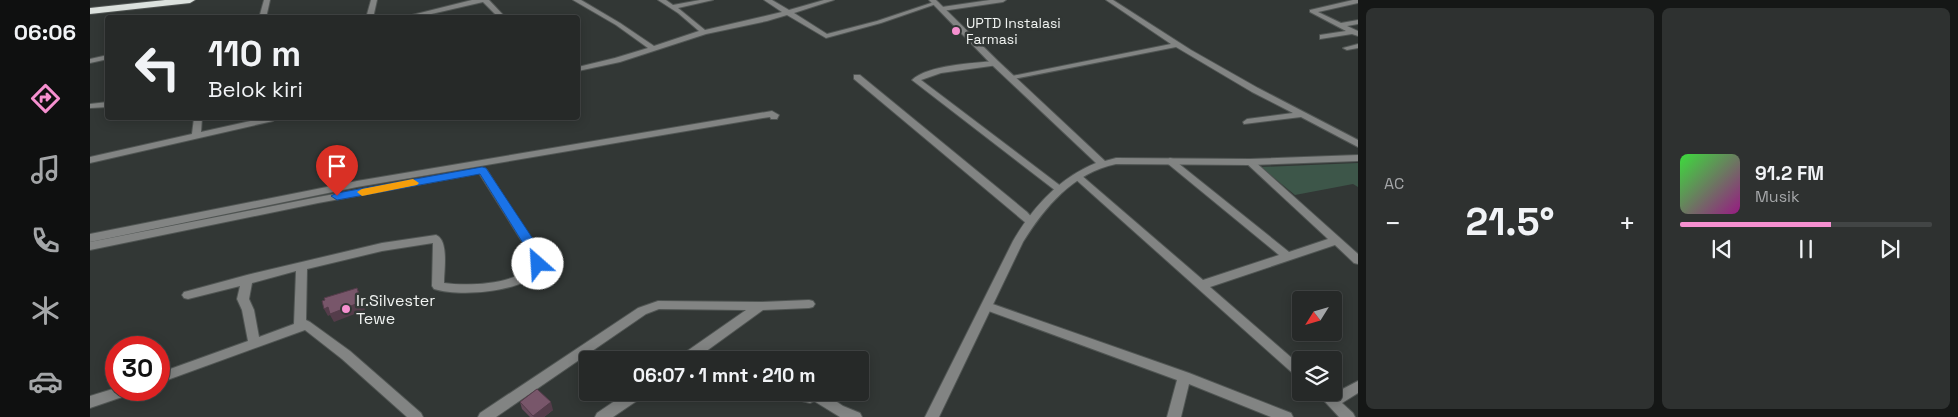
<!DOCTYPE html>
<html lang="id">
<head>
<meta charset="utf-8">
<style>
	:root { --surface:#262928; --page:#2e3130; --text:#f1f3f6; --muted:#a4a6a8; --line:#424545; --accent:#f690d0 }
	body { margin:0; font-family:"Space Grotesk",sans-serif; background:var(--page); color:var(--text); height:100vh; display:flex; flex-direction:column; font-size:19px; white-space:nowrap }
	* { box-sizing:border-box; margin:0 }
	p { font-size:16px; color:var(--muted) }
	.icon { flex:none; width:28px; height:28px; fill:none; stroke:currentColor; stroke-width:2; stroke-linecap:round; stroke-linejoin:round }
	.map { position:relative; flex:1; overflow:hidden }
	.panel { display:flex; flex-direction:column; gap:8px; padding:8px; background:#151716; width:600px }
	.panel>* { flex:none }
	.guide { position:absolute; left:15px; top:15px; width:475px; height:105px; border-radius:5px; box-shadow:0 2px 12px #0003,0 0 0 1px var(--line); background:#262928; color:var(--text); overflow:hidden }
	.needle { width:32px; rotate:233deg }
	.fabs { position:absolute; left:1202px; top:291px; display:grid; gap:10px }
	.fabs a { display:grid; place-items:center; width:50px; height:50px; border-radius:5px; background:var(--surface); box-shadow:0 2px 12px #0003,0 0 0 1px var(--line); font-size:25px }
	.speed { position:absolute; left:15px; top:336px; display:flex; gap:10px; font-size:25px; font-weight:700; text-align:center }
	.speed>* { display:grid; place-content:center; width:65px; height:65px; border-radius:50%; background:var(--surface); box-shadow:0 2px 12px #0003,0 0 0 1px var(--line); line-height:1 }
	.speed .limit { border:8px solid #d22; background:#fff; color:#111 }
	.pin { position:absolute; display:grid; place-items:center; width:42px; height:42px; color:#fff; margin:-51px -21px; border-radius:50% 50% 50% 0; rotate:-45deg; box-shadow:0 0 5px #0007 }
	.pin .icon { rotate:45deg }
	.me { position:absolute; width:55px; margin:-28px; rotate:334deg; stroke-linejoin:round; filter:drop-shadow(0 0 4px #0008) }
	.turn { display:flex; align-items:center; gap:18px; height:105px; padding:0 20px; font-size:22px }
	.turn .icon { width:65px; height:65px; stroke-width:2.5 }
	.turn b { display:block; font-size:35px; line-height:42px }
	.big { font-size:38px; font-weight:600; line-height:1.1 }
	.panel .widget { flex:1; display:flex; flex-direction:column; justify-content:center; gap:8px; min-width:0; padding:0 18px; border-radius:8px; background:var(--page) }
	.song { display:flex; align-items:center; gap:15px }
	.cover { width:60px; height:60px; border-radius:8px; background:linear-gradient(135deg,hsl(120 70% 55%),hsl(310 70% 35%)) }
	.played { height:5px; border-radius:2px; background:linear-gradient(90deg,var(--accent) 60%,var(--line) 60%) }
	.keys { display:flex; justify-content:space-around; direction:ltr }
	.heat { display:flex; justify-content:space-between; align-items:center; font-size:28px; direction:ltr }
	.panel .tiles { flex:1; display:grid; gap:8px; grid-template-columns:repeat(2,1fr) }
	.trip { position:absolute; left:489px; top:351px; width:290px; height:50px; border-radius:5px; background:var(--surface); box-shadow:0 2px 12px #0003,0 0 0 1px var(--line); font-weight:600; line-height:50px; text-align:center }
	main { display:flex; flex:1; min-height:0 }
	.tabs { display:flex; flex-direction:column; width:90px; justify-content:space-around; align-items:center; background:#0f1010; color:var(--muted) }
	.tabs .icon { width:35px; height:35px }
	.tabs .on { color:var(--accent) }
	.tabs b { font-size:22px; color:var(--text) }
	.map>svg:first-child { display:block }
	.green { fill:#3d5649 }
	.lines { fill:none; stroke-linecap:round; stroke-linejoin:round }
	.minor-casing { stroke:#505553; stroke-width:2 }
	.tertiary-casing { stroke:#505553; stroke-width:2 }
	.trunk-casing { stroke:#505553; stroke-width:2 }
	.minor { fill:#828483; fill-rule:evenodd }
	.tertiary { fill:#828483; fill-rule:evenodd }
	.trunk { fill:#dce2de; fill-rule:evenodd }
	.wall { fill:#674a5b }
	.shaded-wall { fill:#543c4a }
	.building { fill:#78566a; stroke:#543c4a }
	.route { fill:#1a73e8; stroke:#114b97 }
	.slow { fill:#f59e0b }
	.poi-dot { fill:#f690d0; stroke:#323735; stroke-width:2 }
	.labels { text-anchor:middle; dominant-baseline:central; stroke-width:5; stroke-linejoin:round; paint-order:stroke }
	.far-poi-label { font-size:14px; fill:#f0f3f1; stroke:#323735; text-anchor:start }
	.poi-label { font-size:16px; fill:#f0f3f1; stroke:#323735; text-anchor:start }
</style>
</head>
<body>
<main>
<nav class="tabs">
<b>06:06</b>
<svg class="icon on" aria-label="directions" viewBox="0 0 24 24"><path d="M12 3l9 9-9 9-9-9zM9 14v-3h6M13 9l2 2-2 2"/></svg>
<svg class="icon" aria-label="music" viewBox="0 0 24 24"><path d="M9 18V5l10-2v13"/><circle cx="6" cy="18" r="3"/><circle cx="16" cy="16" r="3"/></svg>
<svg class="icon" aria-label="phone" viewBox="0 0 24 24"><path d="M5 4h4l2 5-3 2q2 4 5 5l2-3 5 2v4C11 20 4 13 5 4z"/></svg>
<svg class="icon" aria-label="climate" viewBox="0 0 24 24"><path d="M12 3v18M4 7l16 10M4 17L20 7"/></svg>
<svg class="icon" aria-label="car" viewBox="0 0 24 24"><path d="M5 17H2v-5l4-1 3-4h7l3 4 3 1v5h-3M9 17h6M6 11h13"/><circle cx="7" cy="17" r="2"/><circle cx="17" cy="17" r="2"/></svg>
</nav>
<div class="map">
<svg width="1268" height="417" viewBox="0 0 1268 417">
	<rect width="100%" height="100%" fill="#323735"/>
	<!-- green -->
	<polygon class="green" points="1268,163 1268,187 1263,184 1205,195 1171,167"/>
	<g class="lines">
		<!-- minor casing -->
		<g class="minor-casing">
			<g id="minor">
				<polygon points="174,0 180,0 176,18 169,18"/>
				<polygon points="281,0 287,0 283,18 276,18"/>
				<polygon points="382,0 399,0 416,18 409,18 393,2 324,18 310,18"/>
				<polygon points="483,0 491,0 530,23 564,46 609,31 588,13 568,0 576,0 583,5 610,0 623,0 588,8 615,30 692,12 674,0 682,0 699,10 734,0 744,0 704,13 737,34 787,21 844,2 849,3 791,23 736,38 697,15 677,21 616,34 530,62 488,71 488,67 525,58 558,48 526,25"/>
				<polygon points="900,0 916,0 913,2 852,11 849,9 852,7"/>
				<polygon points="1016,0 1023,0 1101,50 1168,88 1268,140 1268,147 1211,117 1154,124 1153,122 1157,119 1203,113 1162,92 1086,47 919,80 918,78 922,76 1081,44"/>
				<polygon points="1263,0 1268,0 1268,3 1228,12 1251,23 1268,20 1268,24 1257,26 1268,31 1268,36 1262,34 1230,39 1230,35 1256,31 1220,12 1220,10"/>
				<polygon points="1268,44 1268,48 1257,50 1253,48"/>
				<polygon points="18,55 18,59 0,63 0,59"/>
				<path d="M905,61l4,2 -1,2 -57,8 -20,7 141,107 2,2 -2,2h-6l-144,-111c16,-15 61,-17 83,-19z"/>
				<polygon points="764,75 770,75 937,212 945,221 944,223 936,223 764,79"/>
				<polygon points="18,102 18,107 0,108 0,104"/>
				<polygon points="682,111 689,115 687,119 681,119 680,117 673,118 267,187 0,242 0,234 267,181"/>
				<polygon points="104,118 112,118 111,132 174,118 187,118 183,121 0,163 0,157 102,134"/>
				<polygon points="1080,158 1083,159 1199,252 1238,239 1155,162 1160,159 1163,160 1268,254 1268,264 1264,263 1245,245 1120,287 1211,366 1211,378 1207,377 983,177 985,175 991,175 1113,280 1189,255 1077,163 1075,161"/>
				<path d="M392,167l5,3 56,89c0,4 -1,8 -3,11 -17,23 -81,27 -106,19l-2,-3 1,-43 -51,8 -75,18 -1,51 4,2 40,29 71,62 2,4h-16l-65,-58 -37,-29 -146,53v-10l89,-32 -6,-31 -5,-11 3,-13 -52,13 -4,-1 -2,-3 2,-3 4,-1 59,-16 135,-32 54,-8c13,5 8,35 8,48 22,3 82,3 89,-24l-56,-89zM206,271l-2,53 -35,13 -5,-27 -5,-11 3,-16z"/>
				<polygon points="378,170 381,171 383,173 381,175 228,203 0,250 0,242 228,197"/>
				<polygon points="719,300 723,301 725,304 723,307 719,308 673,310 604,360 588,360 590,356 656,310 569,309 556,314 406,417 388,417 390,413 548,308 568,301 671,302"/>
				<polygon points="897,302 1099,373 1201,413 1203,417 1181,417 1099,384 1091,417 1077,417 1087,380 893,309 891,306 893,303"/>
				<polygon points="1268,381 1268,393 1252,403 1263,413 1265,417 1249,417 1226,392 1241,392 1243,394"/>
				<polygon points="26,388 26,390 42,390 41,394 0,408 0,396"/>
				<polygon points="538,392 555,392 554,396 523,417 505,417 507,413"/>
				<polygon points="704,392 732,392 753,406 770,413 772,417 750,417 724,401 720,403 704,399 702,395"/>
			</g>
		</g>
		<!-- tertiary casing -->
		<g class="tertiary-casing">
			<path id="tertiary" d="M839,0h7l62,61 107,100 11,-3 134,1 108,-4v6l-108,4 -134,-1c-43,9 -71,43 -93,78l-84,175h-14l88,-176c20,-34 46,-63 83,-78l-104,-98z"/>
		</g>
		<!-- trunk casing -->
		<g class="trunk-casing">
			<polygon id="trunk" points="75,0 105,0 100,3 0,14 0,8"/>
		</g>
		<!-- minor -->
		<use href="#minor" class="minor"/>
		<!-- tertiary -->
		<use href="#tertiary" class="tertiary"/>
		<!-- trunk -->
		<use href="#trunk" class="trunk"/>
	</g>
	<!-- wall -->
	<polygon class="wall" points="430,402 463,410 454,417 440,417 432,409"/>
	<!-- shaded-wall -->
	<g class="shaded-wall">
		<polygon points="267,288 271,296 275,310 244,322 240,315 238,316 234,309"/>
		<polygon points="461,402 463,410 454,417 444,417 443,416"/>
	</g>
	<!-- building -->
	<g class="building">
		<polygon points="267,288 271,302 240,314 238,307 234,309 232,301 235,300 234,298"/>
		<polygon points="447,389 461,402 443,416 430,402"/>
	</g>
	<!-- route -->
	<polygon class="route" points="392,167 396,168 447,245 455,264 453,267 444,267 436,248 390,174 247,200 241,196 247,193"/>
	<!-- slow -->
	<polygon class="slow" points="323,179 329,183 327,185 272,196 267,192 272,189"/>
	<!-- markers -->
	<g class="poi-dot">
		<circle cx="866" cy="31" r="5"/>
		<circle cx="256" cy="309" r="5"/>
	</g>
	<g class="labels">
		<!-- far-poi labels -->
		<g class="far-poi-label">
			<text x="876" y="23">UPTD Instalasi<tspan x="876" dy="16">Farmasi</tspan></text>
		</g>
		<!-- poi labels -->
		<g class="poi-label">
			<text x="266" y="300">Ir.Silvester<tspan x="266" dy="18">Tewe</tspan></text>
		</g>
	</g>
</svg>
<div class="fabs">
<a><svg class="needle" viewBox="-14 -14 28 28"><path d="M0-13l5 13h-10z" fill="#e53935"/><path d="M0 13l5-13h-10z" fill="#a4a6a8"/></svg></a>
<a><svg class="icon" aria-label="layers" viewBox="0 0 24 24"><path d="M12 4l9 5-9 5-9-5zM3 14l9 5 9-5"/></svg></a>
</div>
<div class="speed"><div class="limit">30</div></div>
<div class="pin" style="left:247px;top:196px;background:#d93025"><svg class="icon" aria-label="arrive" viewBox="0 0 24 24"><path d="M6 21V4h12l-3 4 3 4H6"/></svg></div>
<svg class="me" style="left:448px;top:264px" viewBox="-20 -20 40 40"><circle r="19" fill="#fff"/><path d="M0-13L10 11 0 6-10 11z" fill="#1a73e8"/></svg>
<div class="trip">06:07 · 1 mnt · 210 m</div>
<div class="guide">
<div class="turn"><svg class="icon" aria-label="left" viewBox="0 0 24 24"><path d="M17 20v-9H6M10 6l-5 5 5 5"/></svg><div><b>110 m</b>Belok kiri</div></div>
</div>
</div>
<section class="panel">
<div class="tiles">
<div class="widget"><p>AC</p>
<div class="heat"><a>−</a><b class="big">21.5°</b><a>+</a></div>
</div>
<div class="widget">
<div class="song"><i class="cover"></i><div><b>91.2 FM</b><p>Musik</p></div></div>
<div class="played"></div>
<div class="keys"><svg class="icon" aria-label="previous" viewBox="0 0 24 24"><path d="M18 5L8 12l10 7zM5 5v14"/></svg><svg class="icon" aria-label="pause" viewBox="0 0 24 24"><path d="M8 5v14M16 5v14"/></svg><svg class="icon" aria-label="next" viewBox="0 0 24 24"><path d="M6 5l10 7-10 7zM19 5v14"/></svg></div>
</div>
</div>
</section>
</main>
</body>
</html>
